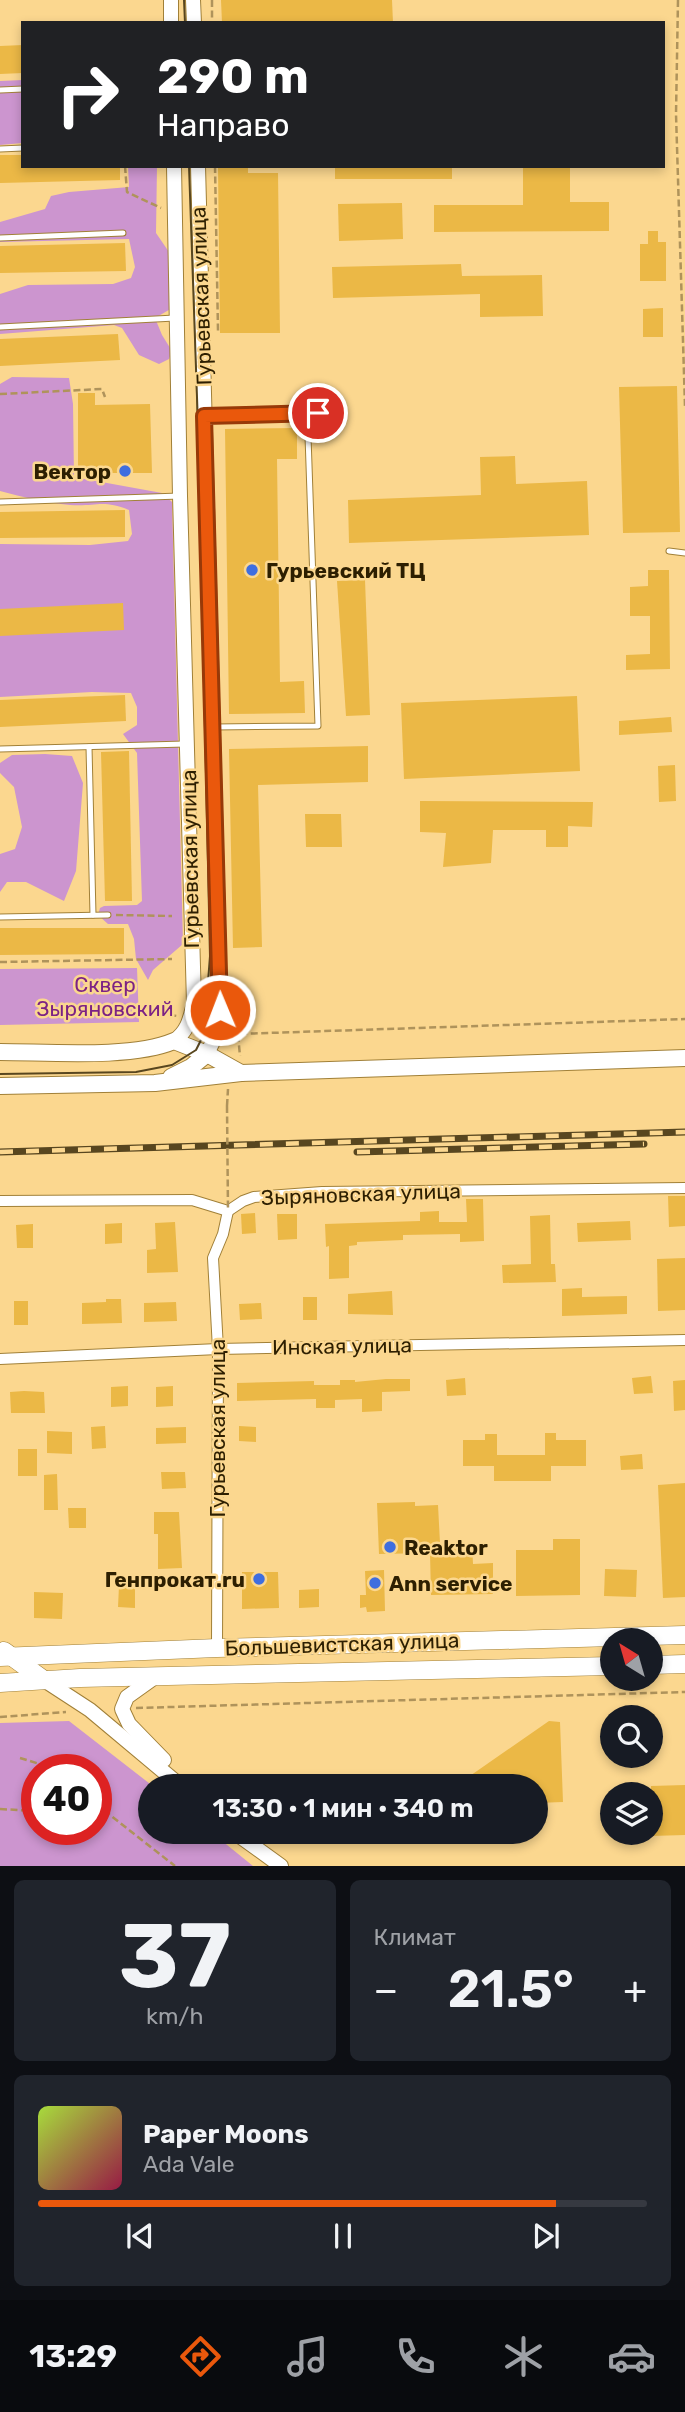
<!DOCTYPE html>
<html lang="ru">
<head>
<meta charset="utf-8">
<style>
	:root { --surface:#171b24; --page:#20242c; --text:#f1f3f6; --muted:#9ea1a6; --line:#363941; --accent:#ea580c }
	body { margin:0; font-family:Rubik,sans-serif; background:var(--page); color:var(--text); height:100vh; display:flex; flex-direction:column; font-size:26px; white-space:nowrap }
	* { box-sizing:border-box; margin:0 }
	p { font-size:23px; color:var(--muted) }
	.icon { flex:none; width:38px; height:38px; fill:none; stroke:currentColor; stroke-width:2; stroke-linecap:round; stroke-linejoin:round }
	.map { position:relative; height:1866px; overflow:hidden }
	.details { display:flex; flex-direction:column; gap:14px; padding:14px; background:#0d0f14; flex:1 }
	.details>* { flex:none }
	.banner { position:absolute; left:21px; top:21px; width:644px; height:147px; border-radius:0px; box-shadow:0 4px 10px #0003; background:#202124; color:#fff; overflow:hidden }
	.needle { width:46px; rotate:323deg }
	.tools { position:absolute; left:600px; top:1628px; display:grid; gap:14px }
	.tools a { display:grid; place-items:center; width:63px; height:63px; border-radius:50%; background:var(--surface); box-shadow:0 4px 10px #0003; font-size:35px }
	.speed { position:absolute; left:21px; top:1754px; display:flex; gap:14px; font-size:35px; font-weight:700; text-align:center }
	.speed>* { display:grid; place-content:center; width:91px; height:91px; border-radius:50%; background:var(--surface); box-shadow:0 4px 10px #0003; line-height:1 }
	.speed .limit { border:10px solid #d22; background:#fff; color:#111 }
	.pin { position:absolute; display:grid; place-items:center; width:60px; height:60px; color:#fff; margin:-30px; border:4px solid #fff; border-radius:50%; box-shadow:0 2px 7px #0007 }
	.me { position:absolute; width:77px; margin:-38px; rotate:359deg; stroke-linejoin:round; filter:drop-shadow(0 0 5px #0008) }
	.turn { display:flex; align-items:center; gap:24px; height:147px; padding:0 21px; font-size:32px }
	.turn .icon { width:91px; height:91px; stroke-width:2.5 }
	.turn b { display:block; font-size:49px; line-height:60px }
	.big { font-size:52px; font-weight:600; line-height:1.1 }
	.details .tile { flex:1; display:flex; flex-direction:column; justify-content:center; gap:10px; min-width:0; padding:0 24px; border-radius:10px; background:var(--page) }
	.details .dial { align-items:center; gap:0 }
	.dial b { font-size:91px; line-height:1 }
	.song { display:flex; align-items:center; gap:21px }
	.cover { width:84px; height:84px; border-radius:10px; background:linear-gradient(135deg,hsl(80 70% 55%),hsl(340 70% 35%)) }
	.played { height:7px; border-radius:4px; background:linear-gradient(90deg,var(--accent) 85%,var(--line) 85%) }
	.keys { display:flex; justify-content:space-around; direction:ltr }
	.heat { display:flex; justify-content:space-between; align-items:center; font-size:38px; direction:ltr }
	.details .tiles { flex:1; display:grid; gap:14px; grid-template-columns:1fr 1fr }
	.tile:last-child { grid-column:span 2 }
	.trip { position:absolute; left:138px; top:1774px; width:410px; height:70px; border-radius:35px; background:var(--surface); box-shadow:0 4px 10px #0003; font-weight:600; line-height:70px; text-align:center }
	.dock { display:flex; height:112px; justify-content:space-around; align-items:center; background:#090b0e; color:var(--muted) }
	.dock .icon { width:49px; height:49px }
	.dock .on { color:var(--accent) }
	.dock b { font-size:32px; color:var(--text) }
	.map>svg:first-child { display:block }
	.green { fill:#cc95cf; fill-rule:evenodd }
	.building { fill:#ebb846 }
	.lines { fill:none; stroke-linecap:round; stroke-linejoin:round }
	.service-casing { stroke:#a18038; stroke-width:7 }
	.minor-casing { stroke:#a18038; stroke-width:12 }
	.tertiary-casing { stroke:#a18038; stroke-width:16 }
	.secondary-casing { stroke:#a18038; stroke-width:18 }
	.primary-casing { stroke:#a18038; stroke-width:19 }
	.trunk-casing { stroke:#a18038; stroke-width:19 }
	.path { stroke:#af935b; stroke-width:2.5; stroke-dasharray:7 3.5; stroke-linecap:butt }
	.service { stroke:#fff; stroke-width:5 }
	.minor { stroke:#fff; stroke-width:10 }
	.tertiary { stroke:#fff; stroke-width:14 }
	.secondary { stroke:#fff; stroke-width:16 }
	.primary { stroke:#fff; stroke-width:18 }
	.trunk { stroke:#fff; stroke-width:18 }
	.tram { stroke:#58461f; stroke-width:2 }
	.rail-casing { stroke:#58461f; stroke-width:7 }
	.rail { stroke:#fbd78f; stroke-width:4.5; stroke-dasharray:13; stroke-linecap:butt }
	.path-bridge { stroke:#af935b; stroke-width:2.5; stroke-dasharray:7 3.5; stroke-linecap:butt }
	.route-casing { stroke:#983908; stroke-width:18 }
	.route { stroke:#ea580c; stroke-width:12 }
	.poi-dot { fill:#3f6edf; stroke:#fbd78f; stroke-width:2.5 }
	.labels { text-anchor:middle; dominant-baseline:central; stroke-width:5; stroke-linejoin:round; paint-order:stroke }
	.street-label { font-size:21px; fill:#2d1f01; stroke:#fbd78f }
	.poi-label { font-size:21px; font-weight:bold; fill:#2d1f01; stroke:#fbd78f; text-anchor:start }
	.park-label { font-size:21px; fill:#7c2284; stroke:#fbd78f }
</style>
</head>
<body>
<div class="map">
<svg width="685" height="1866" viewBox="0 0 685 1866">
	<rect width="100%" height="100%" fill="#fbd78f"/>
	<!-- green -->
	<g class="green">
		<polygon points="23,80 23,143 0,145 0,81"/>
		<polygon points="128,166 157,166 156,233 171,255 174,307 155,318 162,335 172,351 169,359 159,364 139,355 122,328 114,325 0,334 0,294 28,285 113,284 131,278 135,267 129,239 0,242 0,222 45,209 51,196 69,192 129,187"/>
		<path d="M12,377l57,1 4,26 1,73 88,16 10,9 11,442 -30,26 -5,10 -12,-21 -2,-20 -6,-15h-20l-10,-9 2,-7 4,-2 33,-1 5,-4 -5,-148 -14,-19 14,-9v-18l-6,-14 -39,-1 -92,5v-153l90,1 38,-4 4,-7 -3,-24c-27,-11 -33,-3 -59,-5 -24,-2 -47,-8 -70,-14v-107z"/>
		<polygon points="45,754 72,756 83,783 76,871 64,901 26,882 7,882 0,892 0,854 15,849 22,827 14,787 0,773 0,763 12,755"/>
		<polygon points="137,968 139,1022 0,1025 0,969"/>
		<path d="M69,1721l85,66h-4v45h61l42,34h-253v-143zM37,1769h59v60h-59z"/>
	</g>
	<!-- building -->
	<g class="building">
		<polygon points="221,0 392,0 393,23 222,23"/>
		<polygon points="23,45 23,73 0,74 0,46"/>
		<polygon points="0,155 23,155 23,166 120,166 120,180 0,183"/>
		<polygon points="248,166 248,173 278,173 280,333 220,333 218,167"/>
		<rect x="335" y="166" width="117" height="13"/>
		<polygon points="523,166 570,166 570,202 609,202 609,231 434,232 434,205 523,205"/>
		<polygon points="402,203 403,239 339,241 338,204"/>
		<polygon points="648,231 658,231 658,242 666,242 666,281 640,281 640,244 648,244"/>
		<polygon points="125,243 126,271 0,273 0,246"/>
		<polygon points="461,264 462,276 542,275 543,316 480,317 480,294 333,298 332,267"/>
		<polygon points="663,308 663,337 643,337 643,309"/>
		<polygon points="118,334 120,360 0,366 0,339"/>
		<polygon points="677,386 680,532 623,533 619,387"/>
		<polygon points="78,393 95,393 95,405 150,404 152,473 78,473"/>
		<polygon points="297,428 297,459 277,459 280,682 304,681 305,713 229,714 225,429"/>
		<polygon points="515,456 516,484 587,481 589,535 349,543 348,500 481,495 480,457"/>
		<polygon points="125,510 125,537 0,538 0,512"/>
		<polygon points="648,570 669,570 670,669 626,670 626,655 650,654 650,616 630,616 630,587 648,586"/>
		<polygon points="365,580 370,715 346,716 337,581"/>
		<polygon points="123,603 124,630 0,636 0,609"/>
		<polygon points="125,695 126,721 0,727 0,700"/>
		<polygon points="577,696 580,771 404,779 401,703"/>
		<polygon points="671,717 672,732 619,735 619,721"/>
		<polygon points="368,746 368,782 258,785 262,947 233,948 229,749"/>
		<polygon points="129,751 132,901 105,901 101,752"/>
		<polygon points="675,765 676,801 659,802 658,766"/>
		<polygon points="420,801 593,802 592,827 568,826 568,847 546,847 546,830 493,830 491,863 443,867 446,833 420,832"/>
		<polygon points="305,814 341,814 342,847 306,847"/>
		<polygon points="0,928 124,928 124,954 0,955"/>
		<polygon points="668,1196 685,1196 685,1226 669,1227"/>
		<polygon points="466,1199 483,1199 484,1241 460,1242 460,1234 403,1235 403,1240 357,1242 357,1245 349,1246 349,1278 329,1279 329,1246 326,1247 325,1224 420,1221 420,1212 439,1211 439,1222 467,1222"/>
		<polygon points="255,1213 256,1233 242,1234 241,1214"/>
		<polygon points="277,1214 297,1214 297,1239 278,1240"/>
		<polygon points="550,1215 551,1264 555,1264 556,1282 503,1283 502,1265 531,1264 530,1216"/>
		<polygon points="630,1221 631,1240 578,1242 577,1223"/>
		<polygon points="175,1222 178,1272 147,1273 147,1250 156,1249 155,1223"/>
		<polygon points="122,1223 122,1243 105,1244 105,1224"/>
		<polygon points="33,1224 33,1248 17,1248 16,1225"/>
		<polygon points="685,1258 685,1310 658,1311 657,1259"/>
		<polygon points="582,1288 582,1297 627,1296 627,1314 562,1316 562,1289"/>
		<polygon points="392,1291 393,1315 348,1314 348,1294"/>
		<rect x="303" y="1297" width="14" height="23"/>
		<polygon points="106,1299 121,1299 122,1323 82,1324 82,1303 106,1302"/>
		<rect x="14" y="1301" width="14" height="24"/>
		<polygon points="176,1302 177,1321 144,1322 144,1303"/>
		<polygon points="261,1303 262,1319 240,1320 239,1304"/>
		<polygon points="651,1376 653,1393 634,1394 632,1378"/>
		<polygon points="465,1378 466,1395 447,1396 446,1380"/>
		<polygon points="386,1379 410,1379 410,1391 382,1392 382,1411 362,1412 362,1399 335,1400 335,1408 316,1408 316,1399 237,1401 237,1383 314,1381 314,1385 340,1385 340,1380 355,1380 355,1382"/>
		<polygon points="685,1380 685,1410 674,1411 673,1381"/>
		<polygon points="128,1386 128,1406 111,1407 111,1387"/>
		<polygon points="173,1386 173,1406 156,1407 156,1387"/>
		<polygon points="24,1391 44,1392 45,1413 11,1413 10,1392"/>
		<polygon points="105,1426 106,1448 92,1449 91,1427"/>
		<polygon points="239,1426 256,1427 256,1442 239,1441"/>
		<polygon points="186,1427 186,1443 156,1444 156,1428"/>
		<polygon points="47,1431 72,1432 72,1454 47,1453"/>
		<polygon points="545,1433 556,1433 556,1440 586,1440 586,1466 551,1466 551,1481 494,1481 494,1466 463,1466 463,1440 485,1440 485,1434 497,1434 497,1455 545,1455"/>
		<rect x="18" y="1449" width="19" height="27"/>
		<polygon points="642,1454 643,1469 621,1470 620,1456"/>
		<polygon points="161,1472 185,1472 186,1488 162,1489"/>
		<polygon points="57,1474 58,1510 44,1510 44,1475"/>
		<polygon points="685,1483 685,1597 663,1598 658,1485"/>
		<polygon points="415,1502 415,1506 438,1505 440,1543 472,1543 473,1564 493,1563 493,1594 431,1595 430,1553 379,1554 377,1503"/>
		<polygon points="68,1508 86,1508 86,1528 69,1528"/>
		<polygon points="154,1512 179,1512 182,1568 158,1569 158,1534 154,1534"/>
		<polygon points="553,1539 580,1539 580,1595 516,1596 516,1550 553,1550"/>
		<polygon points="605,1569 637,1570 636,1597 604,1596"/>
		<polygon points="384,1570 385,1611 367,1612 366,1607 360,1608 360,1595 366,1595 365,1571"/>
		<polygon points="242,1572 278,1572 279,1608 242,1609"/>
		<polygon points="119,1586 135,1587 135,1608 118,1607"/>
		<polygon points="319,1589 319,1607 299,1608 299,1590"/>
		<polygon points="34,1592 63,1593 62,1619 34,1618"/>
		<polygon points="549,1721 560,1722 563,1802 536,1803 536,1787 454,1787"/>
		<polygon points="685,1785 685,1835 651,1836 651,1786"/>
		<polygon points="413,1832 477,1832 477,1843 413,1842"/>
	</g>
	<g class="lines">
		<!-- service casing -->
		<g class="service-casing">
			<g id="service">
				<polyline points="0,90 23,89"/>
				<polyline points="0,149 23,148"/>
				<polyline points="0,238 123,233"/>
				<polyline points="0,327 175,318"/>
				<polyline points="207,416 318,413"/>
				<polyline points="0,502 180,496"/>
				<polyline points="669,551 685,553"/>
				<polyline points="215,727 318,726 308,436"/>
				<polyline points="89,747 93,915"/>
				<polyline points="0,749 185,744"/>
				<polyline points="0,917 108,915"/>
			</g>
		</g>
		<!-- minor casing -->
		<g class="minor-casing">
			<g id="minor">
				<polyline points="0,1201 192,1200 228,1211 243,1201 254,1197 322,1192 685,1188"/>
				<polyline points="0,1359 218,1349 685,1340"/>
				<polyline points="217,1648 218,1349 213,1258 223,1234 228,1211"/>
			</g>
		</g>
		<!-- tertiary casing -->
		<g class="tertiary-casing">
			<g id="tertiary">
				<polyline points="171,0 171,23"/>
				<polyline points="193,0 194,23"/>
				<path d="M174,166l6,330 14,507c-4,16 -6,28 -20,38"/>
				<polyline points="198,166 220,1000 216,1035 207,1054"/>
				<polyline points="155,1677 127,1697 122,1709 129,1724 164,1760"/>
				<polyline points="44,1680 90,1710 182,1787"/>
				<polyline points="234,1832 281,1866"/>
			</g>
		</g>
		<!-- secondary casing -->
		<g class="secondary-casing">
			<g id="secondary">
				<path d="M0,1052c48,0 132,7 174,-11l33,13 34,19"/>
				<polyline points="171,1077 191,1067 207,1054"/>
				<polyline points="0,1086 155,1083 241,1073 685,1058"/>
			</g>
		</g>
		<!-- primary casing -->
		<g class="primary-casing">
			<polyline id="primary" points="4,1651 44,1680"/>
		</g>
		<!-- trunk casing -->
		<g class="trunk-casing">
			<g id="trunk">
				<polyline points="0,1657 217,1648 685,1635"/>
				<polyline points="651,1665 685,1664"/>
				<polyline points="0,1683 80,1678 612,1666"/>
			</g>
		</g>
		<!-- path -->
		<g class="path">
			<polyline points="212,0 212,23"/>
			<polyline points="678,0 676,114 685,406"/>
			<polyline points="125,166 127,192 161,208"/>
			<polyline points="215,166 218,331"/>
			<polyline points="0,394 102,389 105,397"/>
			<polyline points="116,915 172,916"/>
			<polyline points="0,962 172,959"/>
			<polyline points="159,1013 177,1016"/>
			<polyline points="230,1032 238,1034 685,1019"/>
			<polyline points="238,1035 240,1056"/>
			<polyline points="227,1106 228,1089"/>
			<polyline points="136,1708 685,1692"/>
			<polyline points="0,1717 66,1712"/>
			<polyline points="20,1758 56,1769"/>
			<polyline points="96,1804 175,1866"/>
			<polyline points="0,1809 37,1811"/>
			<polyline points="96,1815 107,1815"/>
		</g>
		<!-- service -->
		<use href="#service" class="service"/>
		<!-- minor -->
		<use href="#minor" class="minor"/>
		<!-- tertiary -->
		<use href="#tertiary" class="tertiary"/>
		<!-- secondary -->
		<use href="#secondary" class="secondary"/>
		<!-- primary -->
		<use href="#primary" class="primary"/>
		<!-- trunk -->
		<use href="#trunk" class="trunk"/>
		<!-- tram -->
		<g class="tram">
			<polyline points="184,0 185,23"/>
			<polyline points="0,1074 136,1072 172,1065 196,1050 204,1034 210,956 199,455 189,166"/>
		</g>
		<!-- rail casing -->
		<g class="rail-casing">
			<g id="rail">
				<polyline points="0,1152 685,1132"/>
				<polyline points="357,1152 644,1144"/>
			</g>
		</g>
		<!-- rail -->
		<use href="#rail" class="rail"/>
		<!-- path-bridge -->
		<polyline class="path-bridge" points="227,1106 228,1211"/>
	</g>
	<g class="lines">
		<!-- route casing -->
		<g class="route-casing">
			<polyline id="route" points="220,1010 204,416 318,413"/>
		</g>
		<!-- route -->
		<use href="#route" class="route"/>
	</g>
	<!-- markers -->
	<g class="poi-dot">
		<circle cx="125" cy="471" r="7"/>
		<circle cx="252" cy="570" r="7"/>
		<circle cx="390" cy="1547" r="7"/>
		<circle cx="259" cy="1579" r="7"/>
		<circle cx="375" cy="1583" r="7"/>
	</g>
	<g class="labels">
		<!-- street labels -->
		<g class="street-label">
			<text transform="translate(201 296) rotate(-92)">Гурьевская улица</text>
			<text transform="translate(190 859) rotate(-91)">Гурьевская улица</text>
			<text transform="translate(361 1194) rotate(-2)">Зыряновская улица</text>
			<text transform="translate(342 1346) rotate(-1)">Инская улица</text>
			<text transform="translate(217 1428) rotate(-90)">Гурьевская улица</text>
			<text transform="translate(342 1644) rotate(-2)">Большевистская улица</text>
		</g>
		<!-- poi labels -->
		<g class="poi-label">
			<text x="111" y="471" text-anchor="end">Вектор</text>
			<text x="266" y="570">Гурьевский ТЦ</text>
			<text x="404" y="1547">Reaktor</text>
			<text x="245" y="1579" text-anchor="end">Генпрокат.ru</text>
			<text x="389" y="1583">Ann service</text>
		</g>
		<!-- park labels -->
		<g class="park-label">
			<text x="105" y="984">Cквер<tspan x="105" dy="24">Зыряновский</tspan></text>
		</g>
	</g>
</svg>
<div class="tools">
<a><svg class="needle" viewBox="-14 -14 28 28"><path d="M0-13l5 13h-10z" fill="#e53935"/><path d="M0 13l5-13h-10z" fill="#9ea1a6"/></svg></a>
<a><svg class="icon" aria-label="search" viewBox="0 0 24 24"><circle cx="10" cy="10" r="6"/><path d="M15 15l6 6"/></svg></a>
<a><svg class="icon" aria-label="layers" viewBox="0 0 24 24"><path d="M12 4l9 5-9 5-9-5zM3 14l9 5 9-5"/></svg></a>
</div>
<div class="speed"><div class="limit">40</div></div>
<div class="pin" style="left:318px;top:413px;background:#d93025"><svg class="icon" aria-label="arrive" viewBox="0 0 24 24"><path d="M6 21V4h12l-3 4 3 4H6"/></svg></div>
<svg class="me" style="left:220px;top:1010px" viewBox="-20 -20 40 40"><circle r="17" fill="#ea580c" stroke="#fff" stroke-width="3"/><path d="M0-11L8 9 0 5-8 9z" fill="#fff"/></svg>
<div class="trip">13:30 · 1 мин · 340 m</div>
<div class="banner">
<div class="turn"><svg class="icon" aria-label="right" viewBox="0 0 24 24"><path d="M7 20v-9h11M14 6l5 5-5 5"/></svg><div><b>290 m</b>Направо</div></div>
</div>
</div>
<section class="details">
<div class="tiles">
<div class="tile dial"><b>37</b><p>km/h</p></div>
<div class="tile"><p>Климат</p>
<div class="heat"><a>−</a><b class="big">21.5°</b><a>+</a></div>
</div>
<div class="tile">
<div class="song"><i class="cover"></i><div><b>Paper Moons</b><p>Ada Vale</p></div></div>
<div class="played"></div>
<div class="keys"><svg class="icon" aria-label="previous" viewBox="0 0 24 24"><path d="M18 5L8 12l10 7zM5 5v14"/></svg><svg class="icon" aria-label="pause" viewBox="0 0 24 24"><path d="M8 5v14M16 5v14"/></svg><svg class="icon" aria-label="next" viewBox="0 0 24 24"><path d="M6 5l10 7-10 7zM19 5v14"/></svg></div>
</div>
</div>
</section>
<nav class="dock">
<b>13:29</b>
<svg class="icon on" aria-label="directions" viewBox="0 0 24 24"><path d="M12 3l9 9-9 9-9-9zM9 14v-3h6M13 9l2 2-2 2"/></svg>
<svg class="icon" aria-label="music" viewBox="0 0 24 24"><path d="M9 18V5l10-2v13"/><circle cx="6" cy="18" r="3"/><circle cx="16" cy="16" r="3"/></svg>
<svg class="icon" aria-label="phone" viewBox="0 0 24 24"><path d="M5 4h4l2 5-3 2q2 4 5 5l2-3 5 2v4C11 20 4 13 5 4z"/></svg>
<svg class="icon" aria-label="climate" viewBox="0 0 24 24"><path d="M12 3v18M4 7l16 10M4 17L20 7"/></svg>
<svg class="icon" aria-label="car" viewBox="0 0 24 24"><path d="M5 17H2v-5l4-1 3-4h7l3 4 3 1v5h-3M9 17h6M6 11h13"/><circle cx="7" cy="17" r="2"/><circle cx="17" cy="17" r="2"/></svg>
</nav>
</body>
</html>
